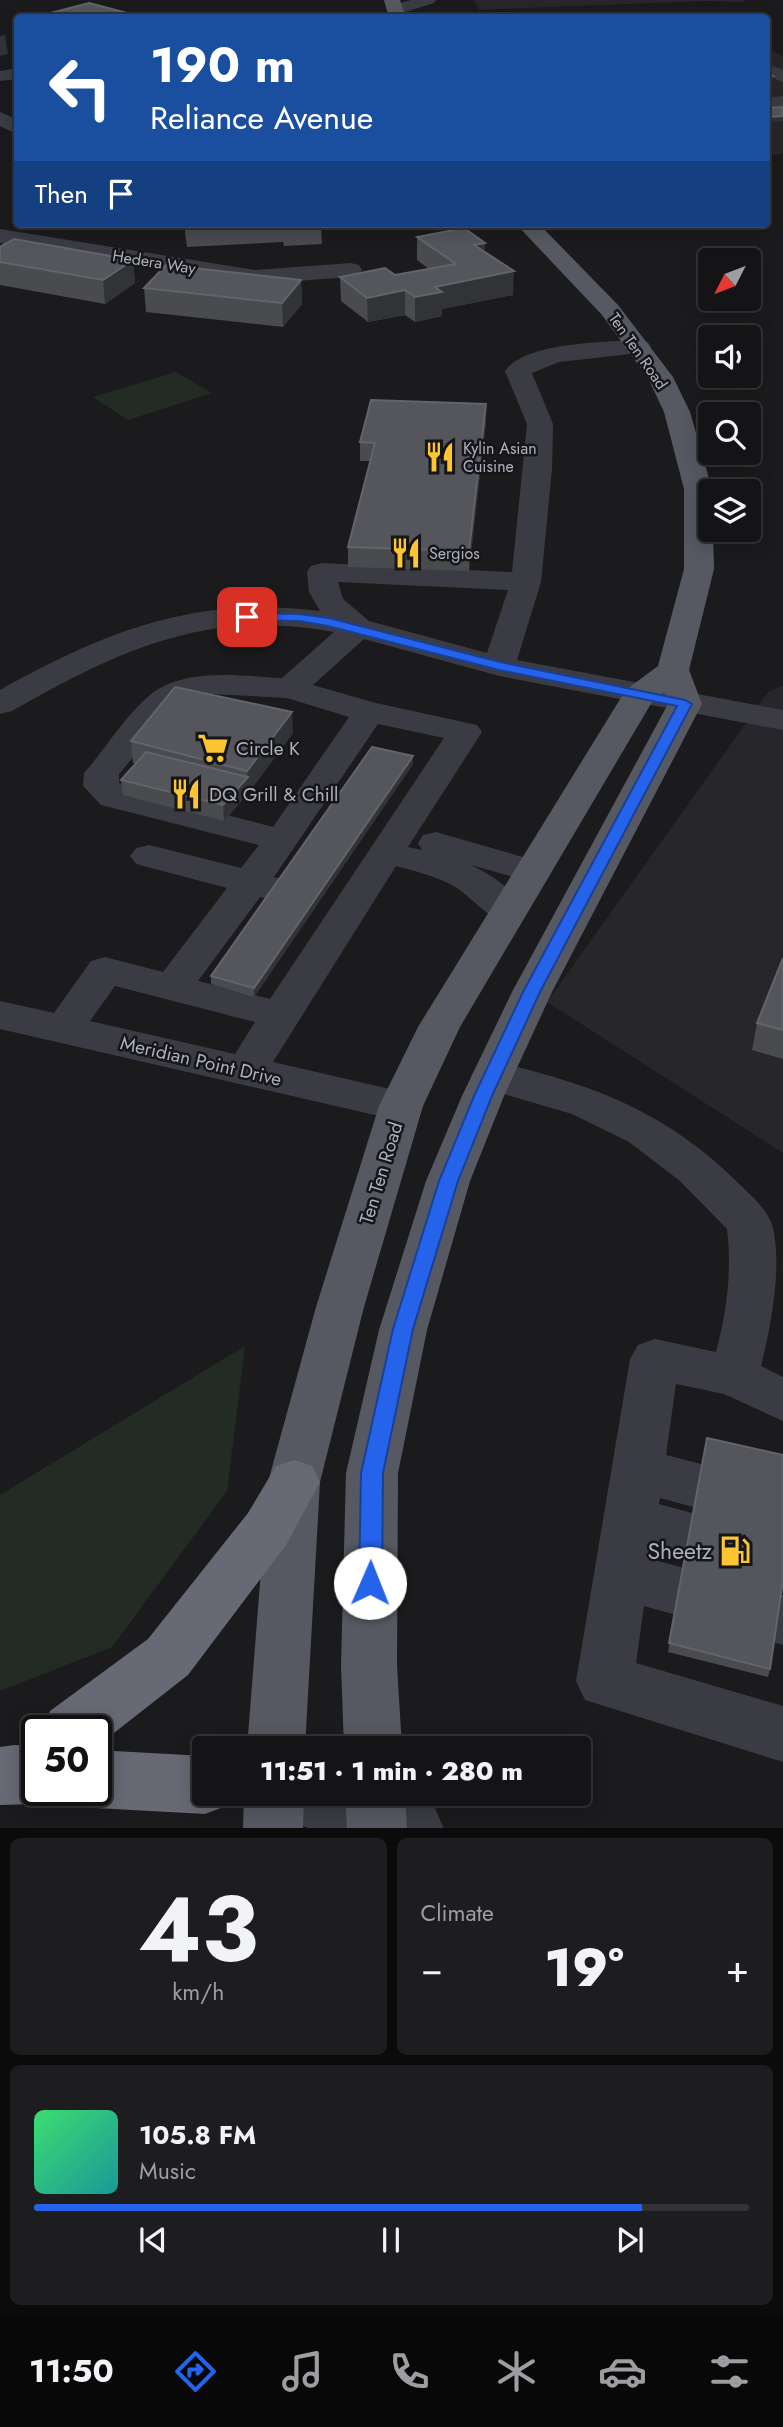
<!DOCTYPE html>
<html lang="en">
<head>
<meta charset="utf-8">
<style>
	:root { --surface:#141416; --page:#1d1d1f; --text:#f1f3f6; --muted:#9d9ea1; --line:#333335; --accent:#2563eb }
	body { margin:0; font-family:Jost,sans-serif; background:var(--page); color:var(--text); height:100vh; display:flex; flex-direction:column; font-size:26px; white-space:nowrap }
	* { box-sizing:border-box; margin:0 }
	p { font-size:23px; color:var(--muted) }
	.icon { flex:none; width:38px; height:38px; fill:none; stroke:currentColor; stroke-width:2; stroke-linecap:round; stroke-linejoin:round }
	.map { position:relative; height:1828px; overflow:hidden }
	.drawer { display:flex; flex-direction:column; gap:10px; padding:10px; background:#0b0b0c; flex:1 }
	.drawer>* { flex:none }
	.banner { position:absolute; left:14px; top:14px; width:756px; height:214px; border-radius:7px; box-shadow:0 4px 18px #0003,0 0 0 2px var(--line); background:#1a4fa0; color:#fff; overflow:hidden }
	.needle { width:46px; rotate:228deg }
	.tools { position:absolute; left:698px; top:248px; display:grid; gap:14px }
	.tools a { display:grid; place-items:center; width:63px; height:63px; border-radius:7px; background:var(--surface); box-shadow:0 4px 18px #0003,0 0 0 2px var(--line); font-size:35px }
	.speed { position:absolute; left:21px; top:1715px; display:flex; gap:14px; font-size:35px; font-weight:700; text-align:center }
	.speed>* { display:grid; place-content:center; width:91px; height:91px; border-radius:50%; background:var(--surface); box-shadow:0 4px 18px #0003,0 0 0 2px var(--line); line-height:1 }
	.speed .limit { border:4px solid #111; border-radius:10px; background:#fff; color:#111 }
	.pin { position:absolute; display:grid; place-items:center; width:60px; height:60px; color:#fff; margin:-30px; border-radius:14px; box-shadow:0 4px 10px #0006 }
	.me { position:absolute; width:77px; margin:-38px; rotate:1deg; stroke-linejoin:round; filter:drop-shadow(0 0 5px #0008) }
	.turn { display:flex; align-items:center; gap:24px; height:147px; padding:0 21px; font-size:32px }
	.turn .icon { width:91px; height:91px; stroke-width:2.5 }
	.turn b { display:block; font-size:49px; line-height:60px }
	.then { display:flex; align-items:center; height:66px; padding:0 21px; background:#0003; gap:14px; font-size:26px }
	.big { font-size:52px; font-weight:800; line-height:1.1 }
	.drawer .card { flex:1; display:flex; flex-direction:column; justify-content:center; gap:10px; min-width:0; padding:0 24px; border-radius:10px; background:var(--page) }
	.drawer .dial { align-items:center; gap:0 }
	.dial b { font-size:91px; line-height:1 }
	.song { display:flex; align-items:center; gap:21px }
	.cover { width:84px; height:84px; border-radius:10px; background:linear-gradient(135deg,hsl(140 70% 55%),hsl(180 70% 35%)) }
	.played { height:7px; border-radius:4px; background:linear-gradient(90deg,var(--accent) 85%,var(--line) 85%) }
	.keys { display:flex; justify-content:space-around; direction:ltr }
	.heat { display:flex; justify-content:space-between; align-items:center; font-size:38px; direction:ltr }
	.drawer .tiles { flex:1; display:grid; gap:10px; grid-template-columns:1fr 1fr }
	.card:last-child { grid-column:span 2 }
	.trip { position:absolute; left:192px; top:1736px; width:399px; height:70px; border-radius:7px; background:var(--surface); box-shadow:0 4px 18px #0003,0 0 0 2px var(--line); font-weight:800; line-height:70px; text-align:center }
	.tab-bar { display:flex; height:112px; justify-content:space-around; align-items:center; background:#080809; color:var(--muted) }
	.tab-bar .icon { width:49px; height:49px }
	.tab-bar .on { color:var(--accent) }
	.tab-bar b { font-size:32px; color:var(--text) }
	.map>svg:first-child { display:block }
	.built { fill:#27262a }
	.green { fill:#222c24 }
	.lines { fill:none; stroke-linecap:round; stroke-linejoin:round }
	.minor { fill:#3b3c43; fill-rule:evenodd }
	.major { fill:#575962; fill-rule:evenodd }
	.highway { fill:#676a74; fill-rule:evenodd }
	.wall { fill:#494b4f }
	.shaded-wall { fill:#323336 }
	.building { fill:#54565b; stroke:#62646a; stroke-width:2 }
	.route { fill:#2563eb; stroke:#184099; stroke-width:2 }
	.labels { text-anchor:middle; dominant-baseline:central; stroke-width:5; stroke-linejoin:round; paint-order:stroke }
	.far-street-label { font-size:16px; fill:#acb1bd; stroke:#161518 }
	.far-poi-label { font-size:16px; fill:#acb1bd; stroke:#161518; text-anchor:start }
	.poi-label { font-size:19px; fill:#acb1bd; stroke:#161518; text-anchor:start }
	.street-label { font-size:19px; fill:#acb1bd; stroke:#161518 }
	.near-poi-label { font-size:23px; fill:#acb1bd; stroke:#161518; text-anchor:end }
</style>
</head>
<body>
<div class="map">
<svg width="783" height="1829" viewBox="0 0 783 1829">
	<rect width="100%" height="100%" fill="#1b1b1d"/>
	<!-- built -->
	<g class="built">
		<polygon points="474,0 747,0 742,2 705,1 479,10"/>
		<polygon points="766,46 783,57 783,153 767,157"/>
		<polygon points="783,685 783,1153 547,1002 768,692"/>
	</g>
	<!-- green -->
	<g class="green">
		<polygon points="176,372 212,393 128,420 93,397"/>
		<polygon points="245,1346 227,1491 112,1647 0,1691 0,1495"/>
	</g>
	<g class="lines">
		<!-- minor -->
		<g class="minor">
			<polygon points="411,0 436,0 434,3 396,15 388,10 390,6"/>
			<polygon points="766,63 783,70 783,82 766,75"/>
			<polygon points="18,68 18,79 0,81 0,71"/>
			<polygon points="783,96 783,108 766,110 766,98"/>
			<polygon points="0,112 18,120 18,135 0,126"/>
			<polygon points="0,229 255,270 351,263 359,265 362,270 359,275 351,277 255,284 0,243"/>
			<path d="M639,340l9,2 3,5 -3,5 -89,10 -27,11 21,51 -1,45 -11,113 -24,78 266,50v20l-284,-54 -135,-37 -51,46 63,18 101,22 5,7 -74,115 14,3 -4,-7 5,-8 13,-3 108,31 6,8 -6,8 -13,3 -60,-17c21,10 44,26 56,45l-5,9c-33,8 -44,-19 -70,-34 -18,-9 -37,-14 -56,-19l-123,196 143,33 7,11 -7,11 -15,4 -401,-92v-28l54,12 37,-52 14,-4 58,15 64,-84 -91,-24 -6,-8 6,-8 13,-3 92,23 18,-23 -158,-40 -18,-19 1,-13 6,-7c19,-23 37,-52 60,-71 34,-28 91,-19 132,-17l52,-46c-127,-24 -215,18 -322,79l-12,3v-24c105,-59 197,-95 320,-79l-11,-19 -2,-20 4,-6 11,-3 190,9 15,-148 -22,-53c20,-29 101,-29 134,-31zM338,582l170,8 -21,63 -118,-32 -26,-22zM211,694l76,4 62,19 -76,110 -146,-38 -8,-6v-9l54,-64 15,-10zM378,724l66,14 -174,261 -72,-18 62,-84 12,3 13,-4 6,-8 -6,-8 -11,-3zM115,986l140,36 -20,32 -145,-33z"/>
			<path d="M492,1061c94,21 172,49 242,118 14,14 30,26 38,45 11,40 -1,102 -11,142l22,11v44l-59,-27 -48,-10 -10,71 117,30v46l-123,-33 -1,6 124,34v48l-131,-37 -1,10 132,36v50l-139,-39 -8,57 147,43v56l-198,-62 -9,-19 54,-322 8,-14 17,-6 61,13c11,-42 16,-80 11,-123l-47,-48 -51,-39 -57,-28 -95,-28 -6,-10 6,-10z"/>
			<polygon points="264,1794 396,1794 435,1808 444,1829 311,1829 273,1815"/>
		</g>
		<!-- major -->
		<g class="major">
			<polygon points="384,0 400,0 406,18 389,18"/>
			<polygon points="516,224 539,224 618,305 673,377 690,412 712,489 710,530 713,530 714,569 689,670 702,704 552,992 504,1096 470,1181 427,1330 398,1473 397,1665 402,1748 344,1748 341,1665 346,1473 379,1330 426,1181 462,1096 512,992 668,704 664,692 652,702 460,1027 423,1106 364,1307 320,1482 305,1748 247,1748 268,1482 316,1307 379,1106 418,1027 622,696 627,689 658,666 684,569 684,489 664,412 648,378 602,315"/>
			<polygon points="244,1794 304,1794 303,1829 243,1829"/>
			<polygon points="345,1794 405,1794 407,1829 347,1829"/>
		</g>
		<!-- highway -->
		<g class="highway">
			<polygon points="294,1460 312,1466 320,1482 286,1545 188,1675 96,1747 96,1731 42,1731 50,1711 148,1639 248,1513 276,1466"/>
			<polygon points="14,1745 37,1746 37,1790 60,1790 58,1795 37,1804 0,1805 0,1747"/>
			<polygon points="96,1750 205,1756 205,1794 231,1794 226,1806 205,1814 96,1808 75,1799 71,1790 96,1790"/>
		</g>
	</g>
	<!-- wall -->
	<g class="wall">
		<polygon points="184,224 321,224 322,244 284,246 283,242 187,247"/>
		<polygon points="417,237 485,252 513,295 442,309 442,316 415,322 405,315 368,322 341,301 340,277 395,275 429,269 417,260"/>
		<polygon points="0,247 133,260 135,283 105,304 0,285"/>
		<polygon points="301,280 302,304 283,327 146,312 144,288"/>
		<polygon points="486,422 469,571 348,567 348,547 370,461 360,461 360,442"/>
		<polygon points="293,733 249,792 224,821 123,795 121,780 136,763 133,763 131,741"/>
		<polygon points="413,764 254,997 211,984 211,976"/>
		<polygon points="783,958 783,1059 752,1050 757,1023"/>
		<polygon points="707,1438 770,1669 768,1677 668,1652"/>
	</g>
	<!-- shaded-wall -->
	<g class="shaded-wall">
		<polygon points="5,35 8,54 0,56 0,36"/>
		<polygon points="773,76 773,81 766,82 766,77"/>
		<polygon points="783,116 783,121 766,123 766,117"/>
		<polygon points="485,243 485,266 474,245"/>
		<polygon points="133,260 135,283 105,304 103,280"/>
		<polygon points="514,271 513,295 442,309 442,316 415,322 415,297 435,287"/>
		<polygon points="301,280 302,304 283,327 282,303"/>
		<polygon points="405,290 405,315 368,322 367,298"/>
		<polygon points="486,404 486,422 469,571 469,551"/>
		<polygon points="292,712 293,733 249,792 224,821 223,805 248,777 247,771"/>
		<polygon points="413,756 413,764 254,997 254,988"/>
	</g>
	<!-- building -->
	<g class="building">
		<polygon points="89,3 146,18 96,18 84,14 73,18 44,18 39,16"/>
		<polygon points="766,72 773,76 766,77"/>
		<polygon points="783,107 783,116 766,117 766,108"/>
		<polygon points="464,228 485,243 474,245 514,271 435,287 442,292 415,297 405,290 367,298 340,277 385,268 395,275 456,264 417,237"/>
		<polygon points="14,239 133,260 103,280 0,262 0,247"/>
		<polygon points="166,265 301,280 282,303 144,288"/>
		<polygon points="371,400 486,404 469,551 348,547 375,443 360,442"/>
		<polygon points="175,687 292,712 247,771 131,741"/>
		<polygon points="372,747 413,756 254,988 211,976"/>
		<polygon points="146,752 248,777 223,805 121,780"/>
		<polygon points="783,958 783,1030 757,1023"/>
		<polygon points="707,1438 783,1455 783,1580 770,1669 669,1643"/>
	</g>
	<!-- route -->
	<polygon class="route" points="247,613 299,614 329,618 500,662 685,700 692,704 540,992 492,1096 458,1181 413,1329 383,1473 382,1583 378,1590 370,1593 362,1590 359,1583 361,1473 393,1329 439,1181 474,1096 523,992 677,706 499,670 328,626 299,621 243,620 241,617"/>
	<!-- icons -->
	<defs>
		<g id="restaurant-bare" transform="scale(2.415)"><path d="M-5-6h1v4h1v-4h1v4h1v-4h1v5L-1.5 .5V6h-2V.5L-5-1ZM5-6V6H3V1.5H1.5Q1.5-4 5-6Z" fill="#fec532" stroke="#161518" stroke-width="2.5" paint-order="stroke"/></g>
		<g id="supermarket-bare" transform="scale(2.415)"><path d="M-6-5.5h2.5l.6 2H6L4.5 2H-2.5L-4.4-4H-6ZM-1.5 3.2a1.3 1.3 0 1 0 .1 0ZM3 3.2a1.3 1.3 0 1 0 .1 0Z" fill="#fec532" stroke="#161518" stroke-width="2.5" paint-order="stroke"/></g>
		<g id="fuel-bare" transform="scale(2.415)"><path d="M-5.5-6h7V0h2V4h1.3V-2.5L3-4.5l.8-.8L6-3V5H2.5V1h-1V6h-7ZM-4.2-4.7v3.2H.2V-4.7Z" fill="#fec532" stroke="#161518" stroke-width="2.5" paint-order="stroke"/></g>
	</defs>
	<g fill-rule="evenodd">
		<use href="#restaurant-bare" x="440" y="457"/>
		<use href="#restaurant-bare" x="406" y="553"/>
		<use href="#supermarket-bare" x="213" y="748"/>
		<use href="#restaurant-bare" x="186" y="794"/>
		<use href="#fuel-bare" x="735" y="1551"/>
	</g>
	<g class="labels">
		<!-- far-street labels -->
		<g class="far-street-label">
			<text transform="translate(154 262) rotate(9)">Hedera Way</text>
			<text transform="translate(638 351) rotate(55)">Ten Ten Road</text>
		</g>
		<!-- far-poi labels -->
		<g class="far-poi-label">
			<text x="463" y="448">Kylin Asian<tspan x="463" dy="18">Cuisine</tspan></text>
			<text x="429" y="553">Sergios</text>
		</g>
		<!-- poi labels -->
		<g class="poi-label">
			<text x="236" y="748">Circle K</text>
			<text x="209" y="794">DQ Grill &amp; Chill</text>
		</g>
		<!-- street labels -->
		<g class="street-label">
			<text transform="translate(201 1061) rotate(13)">Meridian Point Drive</text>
			<text transform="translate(381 1173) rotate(-73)">Ten Ten Road</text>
		</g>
		<!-- near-poi labels -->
		<g class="near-poi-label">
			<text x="712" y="1551">Sheetz</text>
		</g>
	</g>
</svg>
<div class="tools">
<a><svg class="needle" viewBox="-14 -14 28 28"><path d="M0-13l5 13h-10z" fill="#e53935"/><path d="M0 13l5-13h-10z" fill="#9d9ea1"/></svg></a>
<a><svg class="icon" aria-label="sound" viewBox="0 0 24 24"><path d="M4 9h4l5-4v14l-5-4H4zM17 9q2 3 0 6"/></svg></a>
<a><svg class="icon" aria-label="search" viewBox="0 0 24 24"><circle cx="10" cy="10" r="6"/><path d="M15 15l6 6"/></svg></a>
<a><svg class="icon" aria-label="layers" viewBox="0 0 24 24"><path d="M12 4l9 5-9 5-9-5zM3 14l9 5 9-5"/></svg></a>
</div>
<div class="speed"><div class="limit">50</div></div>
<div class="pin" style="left:247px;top:617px;background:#d93025"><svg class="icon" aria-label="arrive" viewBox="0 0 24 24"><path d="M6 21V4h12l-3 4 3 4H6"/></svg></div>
<svg class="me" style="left:370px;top:1583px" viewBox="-20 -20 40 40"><circle r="19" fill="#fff"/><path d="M0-13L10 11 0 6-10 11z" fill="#2563eb"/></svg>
<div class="trip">11:51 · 1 min · 280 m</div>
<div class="banner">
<div class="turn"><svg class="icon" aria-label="left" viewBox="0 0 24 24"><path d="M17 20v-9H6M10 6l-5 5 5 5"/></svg><div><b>190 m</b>Reliance Avenue</div></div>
<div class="then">Then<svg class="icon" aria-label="arrive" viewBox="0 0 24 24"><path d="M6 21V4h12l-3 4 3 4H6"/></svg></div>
</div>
</div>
<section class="drawer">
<div class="tiles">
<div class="card dial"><b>43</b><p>km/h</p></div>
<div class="card"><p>Climate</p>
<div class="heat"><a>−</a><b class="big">19°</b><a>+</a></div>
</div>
<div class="card">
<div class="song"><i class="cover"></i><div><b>105.8 FM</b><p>Music</p></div></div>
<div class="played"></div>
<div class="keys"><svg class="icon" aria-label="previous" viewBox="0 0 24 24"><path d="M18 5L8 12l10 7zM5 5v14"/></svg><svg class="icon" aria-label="pause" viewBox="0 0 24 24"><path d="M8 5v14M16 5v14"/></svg><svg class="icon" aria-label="next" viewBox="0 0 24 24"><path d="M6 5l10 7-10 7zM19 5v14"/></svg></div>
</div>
</div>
</section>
<nav class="tab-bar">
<b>11:50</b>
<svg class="icon on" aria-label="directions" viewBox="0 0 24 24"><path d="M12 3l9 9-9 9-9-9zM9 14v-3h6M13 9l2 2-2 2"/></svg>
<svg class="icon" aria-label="music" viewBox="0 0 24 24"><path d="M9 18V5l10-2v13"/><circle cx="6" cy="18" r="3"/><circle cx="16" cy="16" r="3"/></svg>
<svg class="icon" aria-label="phone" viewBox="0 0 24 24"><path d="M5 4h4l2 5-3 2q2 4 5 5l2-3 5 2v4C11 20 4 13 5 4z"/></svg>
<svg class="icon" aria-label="climate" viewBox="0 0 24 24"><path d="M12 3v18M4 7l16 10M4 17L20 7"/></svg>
<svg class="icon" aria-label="car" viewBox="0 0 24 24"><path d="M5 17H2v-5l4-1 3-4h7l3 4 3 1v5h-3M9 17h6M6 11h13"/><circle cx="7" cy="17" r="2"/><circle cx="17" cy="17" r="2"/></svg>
<svg class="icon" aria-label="filters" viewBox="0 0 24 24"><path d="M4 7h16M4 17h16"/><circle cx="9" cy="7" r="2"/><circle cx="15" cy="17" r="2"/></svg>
</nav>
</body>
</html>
